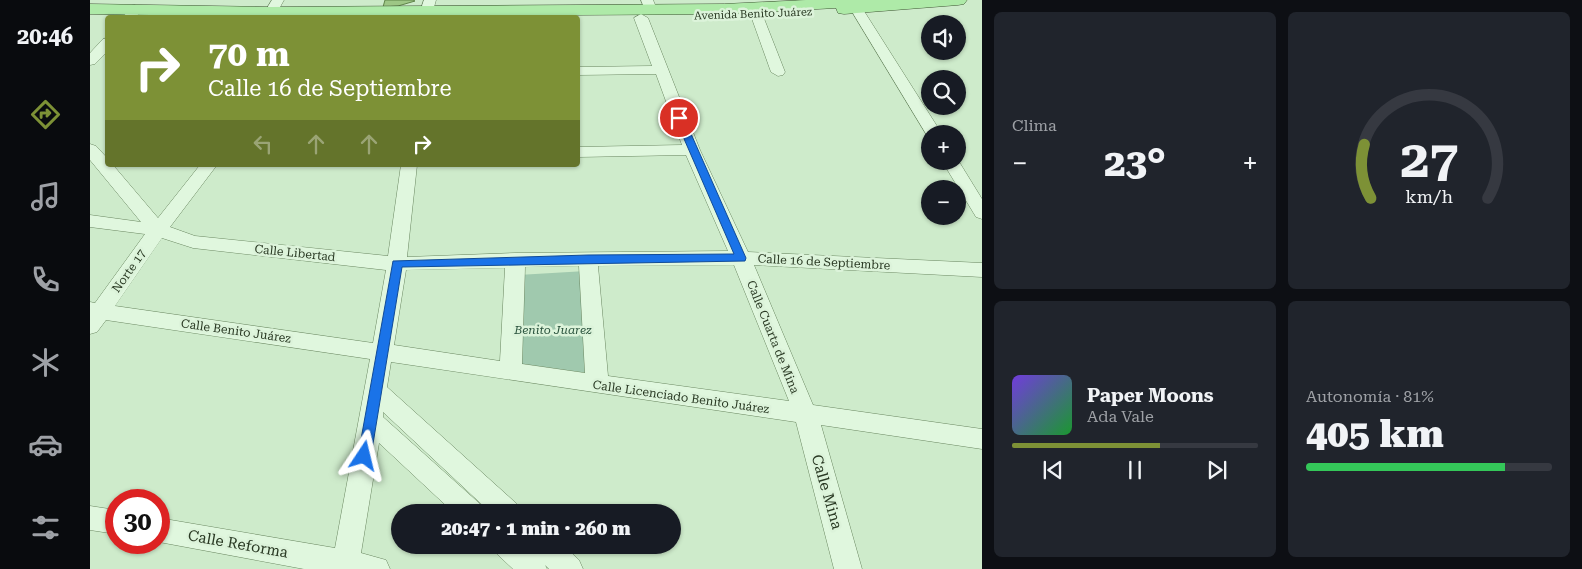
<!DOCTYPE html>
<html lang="es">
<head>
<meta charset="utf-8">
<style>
	:root { --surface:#171b24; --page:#20242c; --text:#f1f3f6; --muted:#9ea1a6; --line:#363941; --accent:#7d9136 }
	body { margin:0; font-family:"Roboto Serif",serif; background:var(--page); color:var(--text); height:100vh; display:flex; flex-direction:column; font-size:19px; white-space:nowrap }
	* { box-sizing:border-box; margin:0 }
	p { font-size:16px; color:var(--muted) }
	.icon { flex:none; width:28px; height:28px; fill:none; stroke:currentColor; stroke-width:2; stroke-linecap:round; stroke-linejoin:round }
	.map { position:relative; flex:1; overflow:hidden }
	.side { display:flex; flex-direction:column; gap:12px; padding:12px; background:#0d0f14; width:600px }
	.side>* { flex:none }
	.banner { position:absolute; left:15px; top:15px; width:475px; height:152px; border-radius:5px; box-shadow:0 1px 4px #0004; background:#7d9136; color:#fff; overflow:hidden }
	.controls { position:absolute; left:831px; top:15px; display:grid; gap:10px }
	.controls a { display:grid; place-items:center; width:45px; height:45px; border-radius:50%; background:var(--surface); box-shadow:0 1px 4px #0004; font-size:25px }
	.speed { position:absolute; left:15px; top:489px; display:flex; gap:10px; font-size:25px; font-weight:700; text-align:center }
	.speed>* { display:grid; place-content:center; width:65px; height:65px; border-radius:50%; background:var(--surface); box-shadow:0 1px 4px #0004; line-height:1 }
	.speed .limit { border:8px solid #d22; background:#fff; color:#111 }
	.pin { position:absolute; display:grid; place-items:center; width:42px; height:42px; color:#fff; margin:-21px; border:2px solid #fff; border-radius:50%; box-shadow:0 1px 5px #0007 }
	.me { position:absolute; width:55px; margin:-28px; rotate:10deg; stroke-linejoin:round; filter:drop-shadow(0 0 4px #0008) }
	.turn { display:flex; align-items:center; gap:18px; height:105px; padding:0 20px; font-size:22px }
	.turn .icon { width:65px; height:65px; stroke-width:2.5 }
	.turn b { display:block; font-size:35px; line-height:42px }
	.lanes { display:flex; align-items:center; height:48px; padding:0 20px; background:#0003; justify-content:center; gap:25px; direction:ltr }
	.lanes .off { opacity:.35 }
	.big { font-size:38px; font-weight:800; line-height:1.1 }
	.side .card { flex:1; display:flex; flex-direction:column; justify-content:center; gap:8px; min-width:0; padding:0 18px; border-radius:8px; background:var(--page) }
	.side .dial { align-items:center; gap:0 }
	.dial svg { height:130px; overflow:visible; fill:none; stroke:var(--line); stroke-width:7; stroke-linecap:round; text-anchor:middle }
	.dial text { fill:var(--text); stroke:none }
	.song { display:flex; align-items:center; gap:15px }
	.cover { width:60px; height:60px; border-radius:8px; background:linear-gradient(135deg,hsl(260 70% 55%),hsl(130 70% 35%)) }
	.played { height:5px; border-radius:2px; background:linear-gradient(90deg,var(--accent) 60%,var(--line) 60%) }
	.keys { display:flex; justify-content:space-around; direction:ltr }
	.heat { display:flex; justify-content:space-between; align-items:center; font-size:28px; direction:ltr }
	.charge { height:8px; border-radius:4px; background:linear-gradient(90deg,#34c759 81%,var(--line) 0) }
	.side .tiles { flex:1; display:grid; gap:12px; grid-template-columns:repeat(2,1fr) }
	.trip { position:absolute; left:301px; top:504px; width:290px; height:50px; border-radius:25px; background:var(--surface); box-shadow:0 1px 4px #0004; font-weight:800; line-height:50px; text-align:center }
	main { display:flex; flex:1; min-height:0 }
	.tab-bar { display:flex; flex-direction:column; width:90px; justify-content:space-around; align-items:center; background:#090b0e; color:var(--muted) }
	.tab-bar .icon { width:35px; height:35px }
	.tab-bar .selected { color:var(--accent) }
	.tab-bar b { font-size:22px; color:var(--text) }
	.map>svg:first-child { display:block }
	.green { fill:#a0c9ae }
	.building { fill:#9dc685; stroke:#5f8449 }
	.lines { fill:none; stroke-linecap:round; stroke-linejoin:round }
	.street-casing { stroke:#6a8761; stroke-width:1 }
	.primary-casing { stroke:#3f5634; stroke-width:1 }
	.street { fill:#e0f7de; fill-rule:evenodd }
	.primary { fill:#aeeaa8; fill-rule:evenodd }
	.route { fill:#1a73e8; stroke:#114b97 }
	.labels { text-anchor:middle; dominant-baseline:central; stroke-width:5; stroke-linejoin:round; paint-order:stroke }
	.far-street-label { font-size:11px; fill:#293923; stroke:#dcf3da }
	.street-label { font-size:12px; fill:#293923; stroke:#dcf3da }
	.park-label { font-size:12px; font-style:italic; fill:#2b543e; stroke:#dcf3da }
	.near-street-label { font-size:15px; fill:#293923; stroke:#dcf3da }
</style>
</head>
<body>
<main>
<nav class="tab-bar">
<b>20:46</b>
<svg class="icon selected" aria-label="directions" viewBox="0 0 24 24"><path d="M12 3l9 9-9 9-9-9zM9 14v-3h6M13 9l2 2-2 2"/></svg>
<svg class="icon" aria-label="music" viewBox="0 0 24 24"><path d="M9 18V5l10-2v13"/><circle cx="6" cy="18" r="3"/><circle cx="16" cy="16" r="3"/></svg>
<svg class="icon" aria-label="phone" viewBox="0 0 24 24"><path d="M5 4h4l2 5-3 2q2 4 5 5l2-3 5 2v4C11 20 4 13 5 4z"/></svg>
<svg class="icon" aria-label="climate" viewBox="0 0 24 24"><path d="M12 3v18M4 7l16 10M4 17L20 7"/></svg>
<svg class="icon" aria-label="car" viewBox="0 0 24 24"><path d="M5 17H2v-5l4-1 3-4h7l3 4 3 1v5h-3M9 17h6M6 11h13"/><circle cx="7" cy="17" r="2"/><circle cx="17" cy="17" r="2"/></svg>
<svg class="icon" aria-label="filters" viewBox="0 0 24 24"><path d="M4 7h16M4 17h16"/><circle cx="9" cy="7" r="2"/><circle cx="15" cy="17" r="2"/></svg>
</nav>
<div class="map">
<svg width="892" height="569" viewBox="0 0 892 569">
	<rect width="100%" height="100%" fill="#ceebcb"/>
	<!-- green -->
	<polygon class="green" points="496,271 504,374 425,363 428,275"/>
	<!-- building -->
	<polygon class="building" points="295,0 323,0 325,1 308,6 293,7"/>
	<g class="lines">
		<!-- street casing -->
		<g class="street-casing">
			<g id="street">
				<polygon points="182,0 194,0 184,18 171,18"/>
				<polygon points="334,0 346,0 341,18 328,18"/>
				<polygon points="551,0 563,0 567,9 566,12 556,12"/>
				<polygon points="755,0 767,0 852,134 840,134 838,137"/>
				<polygon points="45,5 51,9 46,18 33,18 40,6"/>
				<polygon points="667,12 673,16 695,72 693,75 688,76 681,72 661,16"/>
				<path d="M551,14l7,4 52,132 48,102 234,11v14l-228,-12 59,140 169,24v20l-161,-24 41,144h-28l-38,-147 -405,-60 -4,25 130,117 4,8h-31l-107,-100v5l97,87 4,8h-31l-74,-69 -18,110 25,7 4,9h-86l-145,-27v-24l176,30 35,-189 -264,-39 -9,12 -7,2v-32l5,1 50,-69 -55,-7v-12l51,7 -51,-62v-16l6,2 12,13v6h5l45,53 42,-53h17l-47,62 25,9 193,20 13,-91h16l-10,92 108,-4 213,-2 -42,-96 -108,2v-10l104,-2 -26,-71 -78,1v-8l74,-1 -18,-48zM72,238l31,10 193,22 -13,73 -258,-37zM644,265l55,136 -181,-25 -10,-110zM489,266l6,107 -63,-9 3,-97zM415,268l-5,93 -106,-16 12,-75z"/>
				<polygon points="18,38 18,51 5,64 0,65 0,53 13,39"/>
				<polygon points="868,160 892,199 892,219 886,217 852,161"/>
				<polygon points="0,506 26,510 26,534 0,530"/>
				<polygon points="403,545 436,545 442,550 440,545 473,545 489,560 493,569 459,569 455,565 457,569 423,569 407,554"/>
			</g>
		</g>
		<!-- primary casing -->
		<g class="primary-casing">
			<polygon id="primary" points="716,0 877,0 874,4 868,5 754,14 748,13 746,8 634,14 180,17 0,14 0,4 180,7 634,4"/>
		</g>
		<!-- street -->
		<use href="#street" class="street"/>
		<!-- primary -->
		<use href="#primary" class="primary"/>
	</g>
	<!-- route -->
	<polygon class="route" points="586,116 594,118 656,258 655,261 312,267 281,456 279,461 274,463 270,461 268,456 303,261 498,255 644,254 585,118"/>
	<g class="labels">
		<!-- far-street labels -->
		<g class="far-street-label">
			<text transform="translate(663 14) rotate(-2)">Avenida Benito Juárez</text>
		</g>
		<!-- street labels -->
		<g class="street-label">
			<text transform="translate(205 253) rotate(6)">Calle Libertad</text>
			<text transform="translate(734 262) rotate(3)">Calle 16 de Septiembre</text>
			<text transform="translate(39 271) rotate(-55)">Norte 17</text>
			<text transform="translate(146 331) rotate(8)">Calle Benito Juárez</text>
			<text transform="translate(683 337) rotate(68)">Calle Cuarta de Mina</text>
			<text transform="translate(591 397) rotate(8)">Calle Licenciado Benito Juárez</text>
		</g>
		<!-- park labels -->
		<g class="park-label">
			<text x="463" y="330">Benito Juarez</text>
		</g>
		<!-- near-street labels -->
		<g class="near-street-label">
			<text transform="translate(737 492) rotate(74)">Calle Mina</text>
			<text transform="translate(148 544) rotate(10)">Calle Reforma</text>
		</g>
	</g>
</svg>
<div class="controls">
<a><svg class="icon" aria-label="sound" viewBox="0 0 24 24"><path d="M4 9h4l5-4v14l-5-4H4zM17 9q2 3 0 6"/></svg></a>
<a><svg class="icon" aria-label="search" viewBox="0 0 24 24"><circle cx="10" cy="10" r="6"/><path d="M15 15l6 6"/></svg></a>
<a>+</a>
<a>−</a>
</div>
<div class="speed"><div class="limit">30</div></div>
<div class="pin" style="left:589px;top:118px;background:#d93025"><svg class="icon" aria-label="arrive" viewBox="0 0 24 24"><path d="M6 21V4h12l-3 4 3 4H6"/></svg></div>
<svg class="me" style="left:274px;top:456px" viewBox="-20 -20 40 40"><path d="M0-17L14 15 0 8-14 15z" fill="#1a73e8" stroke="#fff" stroke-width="4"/></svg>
<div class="trip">20:47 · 1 min · 260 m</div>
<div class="banner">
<div class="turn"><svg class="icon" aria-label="right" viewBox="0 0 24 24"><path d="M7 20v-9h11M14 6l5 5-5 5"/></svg><div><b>70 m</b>Calle 16 de Septiembre</div></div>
<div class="lanes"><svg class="icon off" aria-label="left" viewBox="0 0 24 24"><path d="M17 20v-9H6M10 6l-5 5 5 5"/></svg><svg class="icon off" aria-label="ahead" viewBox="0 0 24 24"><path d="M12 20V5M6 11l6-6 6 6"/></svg><svg class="icon off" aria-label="ahead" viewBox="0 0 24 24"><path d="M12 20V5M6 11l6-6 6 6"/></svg><svg class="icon" aria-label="right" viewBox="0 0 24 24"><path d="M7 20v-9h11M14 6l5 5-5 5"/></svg></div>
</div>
</div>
<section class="side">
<div class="tiles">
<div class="card"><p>Clima</p>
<div class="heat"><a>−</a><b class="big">23°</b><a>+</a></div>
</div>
<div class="card dial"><svg viewBox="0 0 100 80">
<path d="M14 69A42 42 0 1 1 86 69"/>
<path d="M14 69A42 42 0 0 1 10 36" stroke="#7d9136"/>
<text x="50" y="56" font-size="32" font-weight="700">27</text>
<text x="50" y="72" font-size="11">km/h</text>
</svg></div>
<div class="card">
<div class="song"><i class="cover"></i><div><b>Paper Moons</b><p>Ada Vale</p></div></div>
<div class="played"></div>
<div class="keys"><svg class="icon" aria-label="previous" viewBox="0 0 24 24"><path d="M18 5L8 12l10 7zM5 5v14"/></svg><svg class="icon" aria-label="pause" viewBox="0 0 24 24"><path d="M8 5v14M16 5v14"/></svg><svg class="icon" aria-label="next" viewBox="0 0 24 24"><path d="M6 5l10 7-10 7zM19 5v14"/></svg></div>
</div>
<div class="card"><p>Autonomía · 81%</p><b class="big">405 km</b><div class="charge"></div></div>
</div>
</section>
</main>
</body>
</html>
